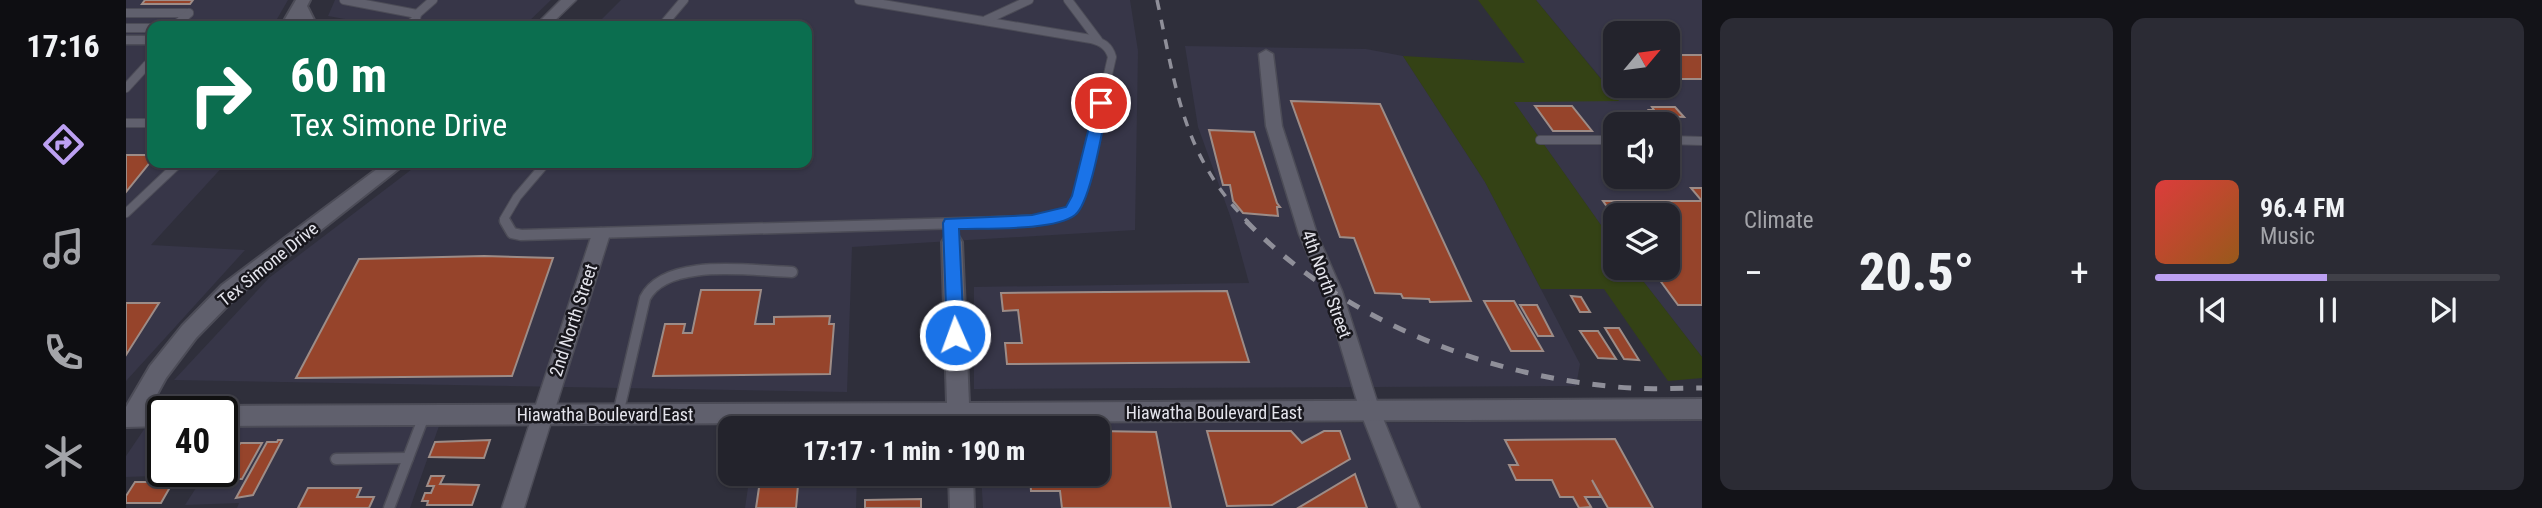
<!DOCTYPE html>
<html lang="en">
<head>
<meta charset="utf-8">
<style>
	:root { --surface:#23232c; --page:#2b2b34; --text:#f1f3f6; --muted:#a3a4a9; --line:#404048; --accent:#bca0f2 }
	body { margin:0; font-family:"Roboto Condensed",sans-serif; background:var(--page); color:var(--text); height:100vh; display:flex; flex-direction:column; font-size:26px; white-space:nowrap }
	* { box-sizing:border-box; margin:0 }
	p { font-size:23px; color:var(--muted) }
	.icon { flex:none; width:38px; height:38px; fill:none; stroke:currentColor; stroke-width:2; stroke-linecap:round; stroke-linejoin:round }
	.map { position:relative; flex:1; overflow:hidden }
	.drawer { display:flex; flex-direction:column; gap:18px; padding:18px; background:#131318; width:840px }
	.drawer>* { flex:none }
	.hud { position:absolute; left:21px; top:21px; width:665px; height:147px; border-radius:14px; box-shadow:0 2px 5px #0004,0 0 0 2px var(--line); background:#0b6e4f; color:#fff; overflow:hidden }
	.needle { width:46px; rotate:61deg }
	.buttons { position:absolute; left:1477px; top:21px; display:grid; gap:14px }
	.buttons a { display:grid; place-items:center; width:77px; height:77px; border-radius:14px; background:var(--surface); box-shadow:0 2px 5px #0004,0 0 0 2px var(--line); font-size:35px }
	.speed { position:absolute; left:21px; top:396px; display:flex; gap:14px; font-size:35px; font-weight:700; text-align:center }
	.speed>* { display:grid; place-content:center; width:91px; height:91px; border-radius:50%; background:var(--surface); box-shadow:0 2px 5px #0004,0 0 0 2px var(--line); line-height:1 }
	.speed .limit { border:4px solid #111; border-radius:10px; background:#fff; color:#111 }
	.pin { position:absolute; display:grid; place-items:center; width:60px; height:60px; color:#fff; margin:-30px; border:4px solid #fff; border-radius:50%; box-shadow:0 2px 7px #0007 }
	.me { position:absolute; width:77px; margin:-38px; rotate:358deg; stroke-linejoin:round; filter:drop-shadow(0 0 5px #0008) }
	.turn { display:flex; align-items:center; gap:24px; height:147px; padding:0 28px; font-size:32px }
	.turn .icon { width:91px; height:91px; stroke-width:2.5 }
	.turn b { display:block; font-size:49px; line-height:60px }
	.big { font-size:52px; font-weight:800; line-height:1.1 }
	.drawer .widget { flex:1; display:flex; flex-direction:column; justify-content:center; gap:10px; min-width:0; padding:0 24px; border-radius:14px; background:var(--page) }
	.song { display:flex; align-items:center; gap:21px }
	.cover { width:84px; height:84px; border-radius:10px; background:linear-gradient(135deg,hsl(0 70% 55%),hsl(30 70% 35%)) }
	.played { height:7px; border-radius:4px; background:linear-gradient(90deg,var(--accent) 50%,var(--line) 50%) }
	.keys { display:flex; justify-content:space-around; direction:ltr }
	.heat { display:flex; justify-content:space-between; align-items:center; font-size:38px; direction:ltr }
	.drawer .tiles { flex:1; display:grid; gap:18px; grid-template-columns:repeat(2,1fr) }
	.trip { position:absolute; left:592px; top:416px; width:392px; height:70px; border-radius:14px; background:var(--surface); box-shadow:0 2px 5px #0004,0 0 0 2px var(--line); font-weight:800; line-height:70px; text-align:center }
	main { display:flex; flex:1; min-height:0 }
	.dock { display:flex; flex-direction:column; width:126px; justify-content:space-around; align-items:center; background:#0e0e12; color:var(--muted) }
	.dock .icon { width:49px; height:49px }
	.dock .on { color:var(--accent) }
	.dock b { font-size:32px; color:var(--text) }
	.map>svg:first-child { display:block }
	.built { fill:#373648; fill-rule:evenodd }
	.green { fill:#344215 }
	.building { fill:#96442b; stroke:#9d8c87; stroke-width:2 }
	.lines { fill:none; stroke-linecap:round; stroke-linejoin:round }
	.service-far1-casing { stroke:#4c4c57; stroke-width:10 }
	.service-casing { stroke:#4c4c57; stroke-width:13 }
	.minor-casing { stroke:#4c4c57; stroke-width:3 }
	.tertiary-casing { stroke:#4c4c57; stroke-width:4 }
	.service-far1 { stroke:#60606d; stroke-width:8 }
	.service { stroke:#60606d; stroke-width:10 }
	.minor { fill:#60606d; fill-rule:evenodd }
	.tertiary { fill:#60606d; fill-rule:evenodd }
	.rail-far1 { stroke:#8f8f99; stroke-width:3.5; stroke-dasharray:10 10; stroke-linecap:butt }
	.rail { stroke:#8f8f99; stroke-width:5; stroke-dasharray:13 13; stroke-linecap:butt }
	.route { fill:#1a73e8; stroke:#114b97; stroke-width:2 }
	.labels { text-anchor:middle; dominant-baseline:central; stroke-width:5; stroke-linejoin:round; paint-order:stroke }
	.street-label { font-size:18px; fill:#e4e4ec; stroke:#18171d }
</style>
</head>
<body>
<main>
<nav class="dock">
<b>17:16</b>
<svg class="icon on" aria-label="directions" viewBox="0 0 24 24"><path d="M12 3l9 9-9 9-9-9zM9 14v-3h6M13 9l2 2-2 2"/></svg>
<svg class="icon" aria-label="music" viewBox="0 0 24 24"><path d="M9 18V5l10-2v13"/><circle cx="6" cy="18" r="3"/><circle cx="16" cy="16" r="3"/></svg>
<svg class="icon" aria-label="phone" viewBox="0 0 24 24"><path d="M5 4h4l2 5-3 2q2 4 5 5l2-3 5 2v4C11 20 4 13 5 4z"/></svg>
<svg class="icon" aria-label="climate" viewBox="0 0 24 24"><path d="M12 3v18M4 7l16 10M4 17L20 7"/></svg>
</nav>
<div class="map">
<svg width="1576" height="508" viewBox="0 0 1576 508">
	<rect width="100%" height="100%" fill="#2f2f3b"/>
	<!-- built -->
	<g class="built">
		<polygon points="0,0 162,0 147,26 26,26 26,163 100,163 25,245 119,250 0,381"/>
		<polygon points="209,0 425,0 398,26 258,26 202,16"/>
		<polygon points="495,0 1004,0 1012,51 1009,230 726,247 721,392 48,380 143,278 294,163 681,163 681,26 469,26"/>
		<path d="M1410,0h166v357l-69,-89h35v-53h-53v30l-102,-144 106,-1zM1489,33h53v53h-53zM1489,124h53v53h-53z"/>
		<polygon points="1059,46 1240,49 1277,56 1359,182 1454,364 1450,386 848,389 848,287 1123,283 1106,221 1072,127"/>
		<polygon points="851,420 1230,423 1576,420 1576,508 857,508 855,474 971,474 971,429 851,429"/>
		<polygon points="21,425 37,425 37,471 96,471 96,425 313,426 284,508 111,508 113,503 59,505 79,474 0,477 0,456"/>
		<polygon points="624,474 731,474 730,508 619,508"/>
	</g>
	<!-- green -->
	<polygon class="green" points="1352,0 1410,0 1493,101 1388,102 1489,245 1489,268 1507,268 1576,357 1576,378 1542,381 1478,289 1415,289 1359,182 1277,56 1399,63"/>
	<!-- building -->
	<g class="building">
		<polygon points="19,0 67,0 64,4 16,4"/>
		<rect x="1542" y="55" width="34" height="24"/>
		<polygon points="1165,101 1254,104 1345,301 1304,302 1303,299 1277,298 1275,294 1249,293 1228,238 1214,237"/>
		<polygon points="1409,106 1446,106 1466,131 1427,131"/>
		<polygon points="1526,107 1549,107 1558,117 1528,116 1523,110 1528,110"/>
		<polygon points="1083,130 1128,132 1151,203 1154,207 1151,207 1152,216 1117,213 1107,201 1104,185 1097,185"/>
		<polygon points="0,155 26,155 26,160 0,192"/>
		<polygon points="1565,188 1576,188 1576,305 1552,305 1525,268 1542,268 1542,215 1489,215 1489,218 1477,201 1576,201"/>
		<polygon points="358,256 427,258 386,376 170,378 233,259"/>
		<polygon points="575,290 635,290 629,324 648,324 648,317 704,316 703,324 708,324 704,374 527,376 539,324 559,324 557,333 566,333"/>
		<polygon points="1101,291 1123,362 881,364 879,343 896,343 892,310 877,311 875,293"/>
		<polygon points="1445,296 1455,297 1464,312 1454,312"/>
		<polygon points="1358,301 1388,301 1417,351 1385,351"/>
		<polygon points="0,303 33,303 0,355"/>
		<polygon points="1394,305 1411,305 1427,336 1412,336"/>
		<polygon points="1479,328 1493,328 1513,360 1498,359"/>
		<polygon points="1454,331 1472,331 1490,359 1472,358"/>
		<polygon points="971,431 1030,432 1045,508 936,508 934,491 905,491 904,475 891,484 884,474 971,474"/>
		<polygon points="1081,431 1165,431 1176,443 1198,431 1214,431 1224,459 1146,505 1101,506"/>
		<polygon points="1489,439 1527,508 1482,508 1466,480 1475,497 1459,497 1465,507 1453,508 1447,497 1434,497 1426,480 1390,480 1383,465 1392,465 1379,440"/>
		<polygon points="152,440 156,440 127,495 110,498 141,442 151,442"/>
		<polygon points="364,440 358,458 303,457 309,442"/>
		<polygon points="115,443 136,443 116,479 92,479 110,447"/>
		<polygon points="635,474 673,474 670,508 630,508"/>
		<polygon points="1229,474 1241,508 1172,508"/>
		<polygon points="305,476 318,476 314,484 353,485 346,505 301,505 302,501 296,501 299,493 305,493 308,486 301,486"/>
		<polygon points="9,482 47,482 35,503 0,503 0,496"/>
		<polygon points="182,488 235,488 231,497 248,497 243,508 172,508"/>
		<polygon points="795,499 795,508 739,508 739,500"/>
	</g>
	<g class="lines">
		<!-- service-far1 casing -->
		<g class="service-far1-casing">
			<g id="service-far1">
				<polyline points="218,0 291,14 290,19 282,26"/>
				<path d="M733,0l232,39c11,3 18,7 21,18l-32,139c-7,11 -13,18 -26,22l-77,4"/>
				<polyline points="942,0 972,40"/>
				<polyline points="0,13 63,13"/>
				<polyline points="291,14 307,0"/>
				<polyline points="860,20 903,0"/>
				<polyline points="49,26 63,13"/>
				<polyline points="536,26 558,0"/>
				<polyline points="0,28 26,28"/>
				<polyline points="0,88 21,65"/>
				<polyline points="0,123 26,123"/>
				<polyline points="1414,140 1489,140"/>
				<polyline points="1542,140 1576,141"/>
				<polyline points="0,213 53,163"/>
				<polyline points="380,222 378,219 391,197 420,163"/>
			</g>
		</g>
		<!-- service casing -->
		<g class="service-casing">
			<g id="service">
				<polyline points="379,221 386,233 395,235 908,221"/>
				<path d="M492,414l27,-116c21,-41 107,-27 147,-26"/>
				<polyline points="210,459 282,458"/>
				<polyline points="263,508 298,416"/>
			</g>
		</g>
		<!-- minor casing -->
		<g class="minor-casing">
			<g id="minor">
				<polygon points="435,0 450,0 423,26 409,26"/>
				<rect x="0" y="36" width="26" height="8"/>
				<polygon points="1140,50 1147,54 1156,126 1191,234 1216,291 1254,411 1294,508 1272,508 1234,411 1198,291 1173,234 1140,126 1133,54"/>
				<polygon points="475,228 481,230 484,234 398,508 376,508 466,234 469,230"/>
			</g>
		</g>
		<!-- tertiary casing -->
		<g class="tertiary-casing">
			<g id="tertiary">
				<polygon points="170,0 184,0 181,6 191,26 177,26 173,20 169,26 155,26"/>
				<polygon points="259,163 280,163 110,297 70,338 40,378 24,407 45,409 46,411 37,411 37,426 0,427 0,407 24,366 56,326 96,285"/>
				<polygon points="826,235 833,237 836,242 843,403 1576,399 1576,419 844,422 844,429 822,429 822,422 96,426 96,411 87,411 96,406 821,403 816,242 819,237"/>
				<polygon points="823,474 847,474 848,508 824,508"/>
			</g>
		</g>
		<!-- service-far1 -->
		<use href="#service-far1" class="service-far1"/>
		<!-- service -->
		<use href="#service" class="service"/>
		<!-- minor -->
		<use href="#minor" class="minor"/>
		<!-- tertiary -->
		<use href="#tertiary" class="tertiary"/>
		<!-- rail-far1 -->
		<path class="rail-far1" d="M1031,0c19,87 25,155 91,222"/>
		<!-- rail -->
		<path class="rail" d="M1120,221c95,98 236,154 371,166 28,3 57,1 85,1"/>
	</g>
	<!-- route -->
	<path class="route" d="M975,99l7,4c-5,22 -17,100 -33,112 -20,16 -90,13 -116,14l5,106 -3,5h-12l-2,-5 -4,-112 2,-4 87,-4 34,-8 6,-11 23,-93z"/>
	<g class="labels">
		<!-- street labels -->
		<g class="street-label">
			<text transform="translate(142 264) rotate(-39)">Tex Simone Drive</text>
			<text transform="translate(1201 284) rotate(70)">4th North Street</text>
			<text transform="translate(447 320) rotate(-72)">2nd North Street</text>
			<text x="1088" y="412">Hiawatha Boulevard East</text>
			<text x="479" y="414">Hiawatha Boulevard East</text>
		</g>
	</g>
</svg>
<div class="buttons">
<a><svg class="needle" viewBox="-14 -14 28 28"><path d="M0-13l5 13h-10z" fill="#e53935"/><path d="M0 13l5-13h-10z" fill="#a3a4a9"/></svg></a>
<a><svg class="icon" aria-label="sound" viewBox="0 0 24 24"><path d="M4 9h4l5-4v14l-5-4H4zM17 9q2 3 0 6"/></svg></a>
<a><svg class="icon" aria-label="layers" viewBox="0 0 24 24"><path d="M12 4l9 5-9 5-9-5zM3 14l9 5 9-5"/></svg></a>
</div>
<div class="speed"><div class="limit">40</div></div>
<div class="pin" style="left:975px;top:103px;background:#d93025"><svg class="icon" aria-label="arrive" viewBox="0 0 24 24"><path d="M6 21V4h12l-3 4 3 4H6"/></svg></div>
<svg class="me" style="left:829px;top:335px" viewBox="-20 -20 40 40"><circle r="17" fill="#1a73e8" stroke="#fff" stroke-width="3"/><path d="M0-11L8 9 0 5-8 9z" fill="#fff"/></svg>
<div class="trip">17:17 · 1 min · 190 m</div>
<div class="hud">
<div class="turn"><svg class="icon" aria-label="right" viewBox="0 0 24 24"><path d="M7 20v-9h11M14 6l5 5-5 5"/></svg><div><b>60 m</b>Tex Simone Drive</div></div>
</div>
</div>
<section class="drawer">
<div class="tiles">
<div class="widget"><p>Climate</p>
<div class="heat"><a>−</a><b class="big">20.5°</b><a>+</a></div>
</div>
<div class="widget">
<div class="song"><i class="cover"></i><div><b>96.4 FM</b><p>Music</p></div></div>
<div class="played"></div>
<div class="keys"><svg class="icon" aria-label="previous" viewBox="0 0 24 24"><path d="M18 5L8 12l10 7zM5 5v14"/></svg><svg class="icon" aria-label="pause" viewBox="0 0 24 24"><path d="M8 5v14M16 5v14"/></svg><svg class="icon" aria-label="next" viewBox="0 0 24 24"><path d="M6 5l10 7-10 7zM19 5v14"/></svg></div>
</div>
</div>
</section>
</main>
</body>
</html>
